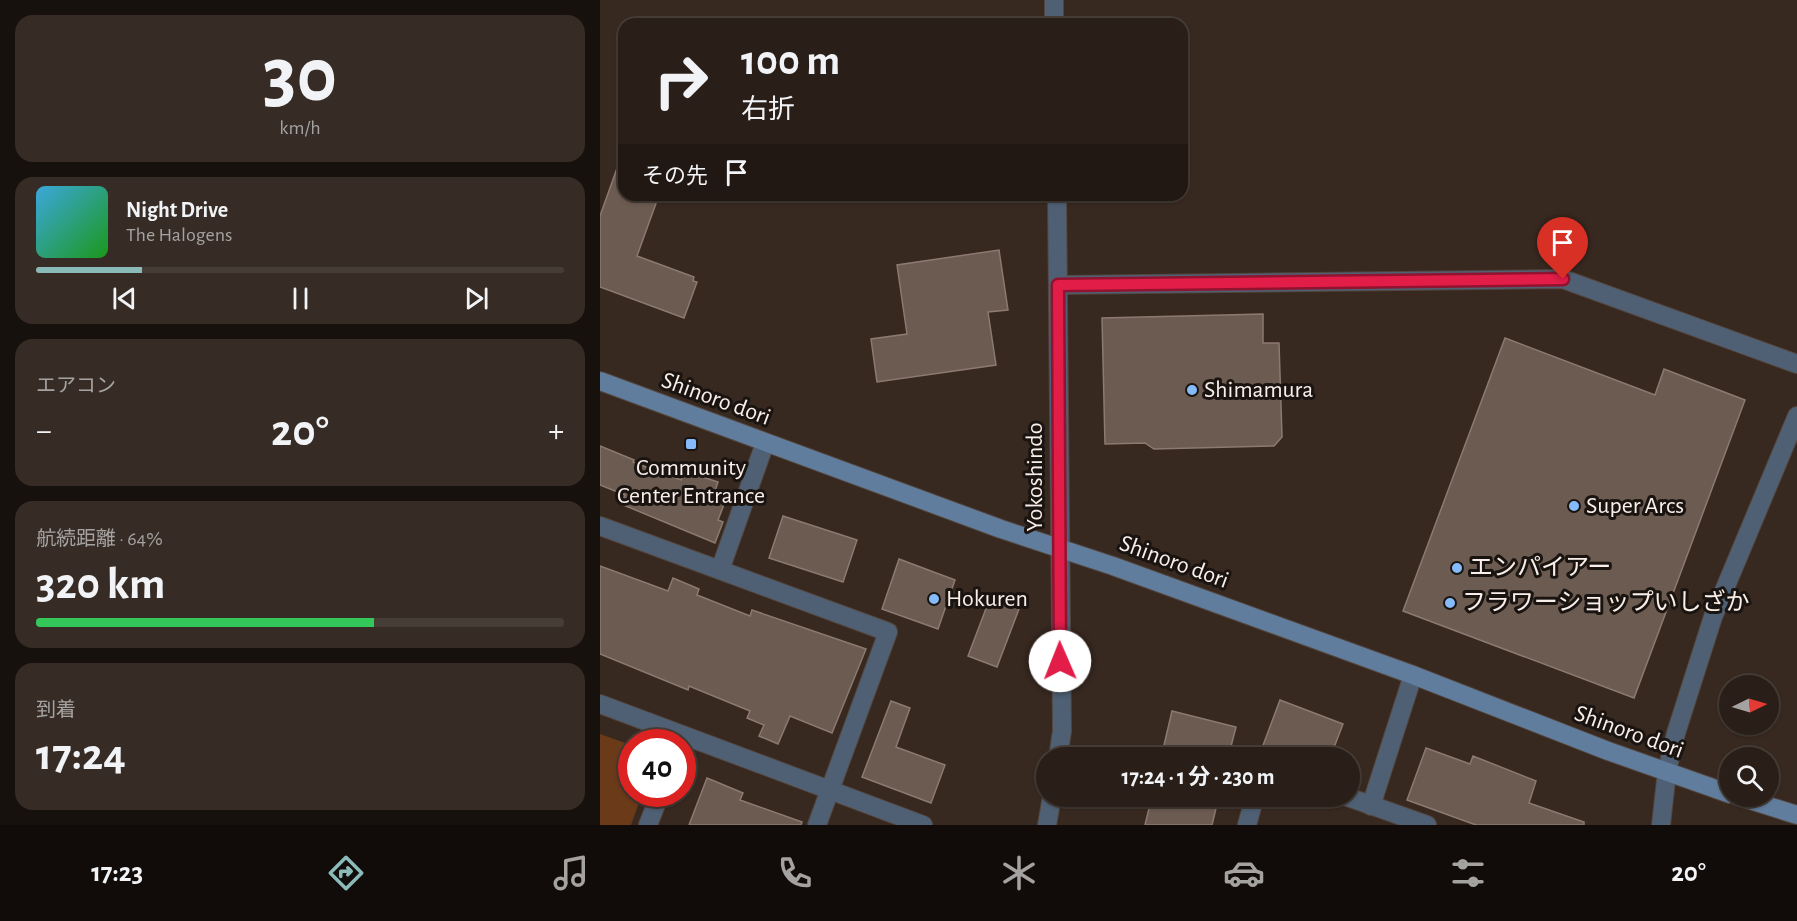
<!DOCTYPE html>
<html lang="ja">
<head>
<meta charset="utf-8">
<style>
	:root { --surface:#2a1f18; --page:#362c25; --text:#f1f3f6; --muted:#a5a2a2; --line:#463d37; --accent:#8bbbb9 }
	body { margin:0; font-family:"Alegreya Sans","Noto Sans JP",sans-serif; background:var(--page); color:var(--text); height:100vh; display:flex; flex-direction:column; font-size:22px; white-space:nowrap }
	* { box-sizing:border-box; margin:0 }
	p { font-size:20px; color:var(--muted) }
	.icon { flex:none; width:33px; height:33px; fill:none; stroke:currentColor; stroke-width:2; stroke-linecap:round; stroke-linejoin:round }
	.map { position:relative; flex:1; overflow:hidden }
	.panel { display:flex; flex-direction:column; gap:15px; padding:15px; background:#17110d; width:600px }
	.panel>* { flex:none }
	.guide { position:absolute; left:18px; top:18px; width:570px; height:183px; border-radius:18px; box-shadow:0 2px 4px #0004,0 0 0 2px var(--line); background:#2a1f18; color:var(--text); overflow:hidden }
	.needle { width:39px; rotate:85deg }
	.fabs { position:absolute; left:1119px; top:675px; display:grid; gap:12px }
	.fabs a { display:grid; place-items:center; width:60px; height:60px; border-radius:50%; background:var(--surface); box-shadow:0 2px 4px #0004,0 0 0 2px var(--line); font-size:30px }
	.speed { position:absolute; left:18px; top:729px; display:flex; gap:12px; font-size:30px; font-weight:700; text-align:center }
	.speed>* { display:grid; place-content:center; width:78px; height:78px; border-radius:50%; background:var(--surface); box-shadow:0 2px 4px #0004,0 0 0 2px var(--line); line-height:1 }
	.speed .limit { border:9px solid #d22; background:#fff; color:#111 }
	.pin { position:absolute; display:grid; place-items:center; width:51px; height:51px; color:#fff; margin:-62px -26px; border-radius:50% 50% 50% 0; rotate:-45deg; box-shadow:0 0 6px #0007 }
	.pin .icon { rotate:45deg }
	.me { position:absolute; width:66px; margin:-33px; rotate:359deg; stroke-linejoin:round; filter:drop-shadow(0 0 4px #0008) }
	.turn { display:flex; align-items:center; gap:21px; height:126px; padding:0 24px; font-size:27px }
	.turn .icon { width:78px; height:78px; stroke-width:2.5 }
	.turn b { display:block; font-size:42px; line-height:51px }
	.then { display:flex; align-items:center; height:57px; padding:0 24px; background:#0003; gap:12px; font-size:22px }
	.big { font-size:45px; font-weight:700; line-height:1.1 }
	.panel .card { flex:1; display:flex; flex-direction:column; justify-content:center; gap:9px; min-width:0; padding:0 21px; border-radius:18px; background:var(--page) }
	.panel .dial { align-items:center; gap:0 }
	.dial b { font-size:78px; line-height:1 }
	.song { display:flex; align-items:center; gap:18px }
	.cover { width:72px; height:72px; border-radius:9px; background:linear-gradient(135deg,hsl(200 70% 55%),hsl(120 70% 35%)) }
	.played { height:6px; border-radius:3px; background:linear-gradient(90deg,var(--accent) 20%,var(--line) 20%) }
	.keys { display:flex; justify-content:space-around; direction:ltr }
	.heat { display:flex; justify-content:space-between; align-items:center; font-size:33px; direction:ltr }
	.charge { height:9px; border-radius:4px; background:linear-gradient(90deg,#34c759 64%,var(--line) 0) }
	.trip { position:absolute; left:436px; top:747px; width:324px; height:60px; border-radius:30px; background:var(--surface); box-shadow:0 2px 4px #0004,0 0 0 2px var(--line); font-weight:700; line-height:60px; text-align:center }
	.menu { display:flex; height:96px; justify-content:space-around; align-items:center; background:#110c0a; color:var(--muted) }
	.menu .icon { width:42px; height:42px }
	.menu .active { color:var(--accent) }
	.menu b { font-size:27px; color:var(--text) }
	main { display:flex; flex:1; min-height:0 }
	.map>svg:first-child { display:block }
	.green { fill:#6b3a18 }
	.building { fill:#6c5b51; stroke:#8c7a70; stroke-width:1.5 }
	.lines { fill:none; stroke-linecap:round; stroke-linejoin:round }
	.minor-casing { stroke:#53453c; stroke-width:20 }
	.tertiary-casing { stroke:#53453c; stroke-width:20 }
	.secondary-casing { stroke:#53453c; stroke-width:20 }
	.minor { stroke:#4f6075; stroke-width:18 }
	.tertiary { stroke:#4f6075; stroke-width:18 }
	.secondary { stroke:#607d9d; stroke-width:18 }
	.route-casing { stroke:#92132f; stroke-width:15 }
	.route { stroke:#e11d48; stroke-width:10 }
	.poi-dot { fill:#85bbfb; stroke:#1a1410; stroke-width:2 }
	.labels { text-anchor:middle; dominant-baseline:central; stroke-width:6; stroke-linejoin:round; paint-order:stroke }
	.poi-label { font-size:24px; fill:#f9eee9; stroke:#1a1410; text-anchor:start }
	.street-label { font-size:24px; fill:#f9eee9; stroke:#1a1410 }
</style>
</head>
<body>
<main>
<section class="panel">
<div class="card dial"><b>30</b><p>km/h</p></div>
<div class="card">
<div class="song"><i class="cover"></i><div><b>Night Drive</b><p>The Halogens</p></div></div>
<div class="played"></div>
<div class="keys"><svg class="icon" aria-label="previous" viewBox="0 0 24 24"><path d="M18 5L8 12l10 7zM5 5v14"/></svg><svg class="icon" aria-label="pause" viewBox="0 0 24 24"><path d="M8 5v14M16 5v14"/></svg><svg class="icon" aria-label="next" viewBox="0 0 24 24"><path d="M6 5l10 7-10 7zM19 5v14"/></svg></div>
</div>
<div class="card"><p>エアコン</p>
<div class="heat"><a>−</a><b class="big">20°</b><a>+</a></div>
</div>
<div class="card"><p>航続距離 · 64%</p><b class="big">320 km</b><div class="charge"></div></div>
<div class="card"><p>到着</p><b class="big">17:24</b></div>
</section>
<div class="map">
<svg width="1197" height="825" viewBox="0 0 1197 825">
	<rect width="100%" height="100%" fill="#382920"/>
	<!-- green -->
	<polygon class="green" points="0,734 31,745 32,794 42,794 31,825 0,825"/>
	<!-- building -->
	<g class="building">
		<polygon points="21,157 24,157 24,195 59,195 37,256 94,277 93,281 97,282 84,318 0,287 0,216"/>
		<polygon points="399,250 408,310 388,312 396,365 277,382 271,339 307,334 297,265"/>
		<polygon points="663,314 663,343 679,343 682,437 674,446 554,449 545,443 505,444 502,318"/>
		<polygon points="905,338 1055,395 1064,369 1145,400 1034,698 803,611"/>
		<polygon points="0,446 34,460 33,462 81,480 84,471 118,482 113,497 125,502 118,520 123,522 115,543 21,504 25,495 0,485"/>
		<polygon points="183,516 257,540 243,582 169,558"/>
		<polygon points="299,559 355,580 338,629 282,609"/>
		<polygon points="0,566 68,591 73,578 99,589 97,595 150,616 152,610 266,649 232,733 190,716 178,744 159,736 164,725 147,718 150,711 89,686 88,690 0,654"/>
		<polygon points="390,598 419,609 397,667 368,656"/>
		<polygon points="680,700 743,724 730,758 687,758 662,748"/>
		<polygon points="291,701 310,708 296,747 345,765 331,803 262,777"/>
		<polygon points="572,711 636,727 628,758 561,758"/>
		<polygon points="826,748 870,764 873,756 936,781 929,803 984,822 984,825 876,825 807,800"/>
		<polygon points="107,778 143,793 140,800 202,822 201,825 89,825"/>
		<polygon points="552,796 619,796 612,825 545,825"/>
	</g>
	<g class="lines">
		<!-- minor casing -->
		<g class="minor-casing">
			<g id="minor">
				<polyline points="458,285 963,279 1197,364"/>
				<polyline points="0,526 288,632 217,825"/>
				<polyline points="120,570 165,443"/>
				<polyline points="0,704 323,825"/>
				<polyline points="745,796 827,825"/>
				<polyline points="771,806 813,675"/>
				<polyline points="48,825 60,794"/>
				<polyline points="647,825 655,796"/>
			</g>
		</g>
		<!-- tertiary casing -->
		<g class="tertiary-casing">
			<g id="tertiary">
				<polyline points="454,0 454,24"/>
				<polyline points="457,195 462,731 458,758"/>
				<polyline points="447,825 452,796"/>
				<polyline points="1061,825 1067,771 1076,733 1113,617 1197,416"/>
			</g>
		</g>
		<!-- secondary casing -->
		<g class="secondary-casing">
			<g id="secondary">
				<polyline points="0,381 401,529 513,566 813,675 1008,751 1130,794"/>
				<polyline points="1137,796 1197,815"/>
			</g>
		</g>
		<!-- minor -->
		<use href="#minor" class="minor"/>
		<!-- tertiary -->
		<use href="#tertiary" class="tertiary"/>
		<!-- secondary -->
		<use href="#secondary" class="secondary"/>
	</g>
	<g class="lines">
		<!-- route casing -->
		<g class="route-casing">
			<polyline id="route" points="460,661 458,285 963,279"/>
		</g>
		<!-- route -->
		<use href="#route" class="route"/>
	</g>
	<!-- markers -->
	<g class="poi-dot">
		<circle cx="592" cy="390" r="6"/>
		<rect x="85" y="438" width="12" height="12" rx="3"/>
		<circle cx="974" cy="506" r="6"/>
		<circle cx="857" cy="568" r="6"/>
		<circle cx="334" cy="599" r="6"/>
		<circle cx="850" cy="603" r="6"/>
	</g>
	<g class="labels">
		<!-- poi labels -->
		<g class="poi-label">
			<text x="604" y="390">Shimamura</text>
			<text x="91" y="468" text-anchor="middle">Community<tspan x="91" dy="28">Center Entrance</tspan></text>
			<text x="986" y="506">Super Arcs</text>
			<text x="869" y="568">エンパイアー</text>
			<text x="346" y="599">Hokuren</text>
			<text x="862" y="603">フラワーショップいしざか</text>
		</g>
		<!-- street labels -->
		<g class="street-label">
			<text transform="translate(116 399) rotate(20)">Shinoro dori</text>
			<text transform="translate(435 477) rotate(-90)">Yokoshindo</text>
			<text transform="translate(574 562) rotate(20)">Shinoro dori</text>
			<text transform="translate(1029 732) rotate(20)">Shinoro dori</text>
		</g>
	</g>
</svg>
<div class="fabs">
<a><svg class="needle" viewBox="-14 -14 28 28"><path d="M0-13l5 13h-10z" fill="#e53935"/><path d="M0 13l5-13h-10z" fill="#a5a2a2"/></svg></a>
<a><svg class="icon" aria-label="search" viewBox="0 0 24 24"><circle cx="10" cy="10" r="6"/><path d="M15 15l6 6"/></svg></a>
</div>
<div class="speed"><div class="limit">40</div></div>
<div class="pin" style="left:963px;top:279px;background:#d93025"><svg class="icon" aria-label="arrive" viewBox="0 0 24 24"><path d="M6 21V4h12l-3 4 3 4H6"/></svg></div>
<svg class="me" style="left:460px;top:661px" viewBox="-20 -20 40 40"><circle r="19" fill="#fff"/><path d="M0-13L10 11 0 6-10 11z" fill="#e11d48"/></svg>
<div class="trip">17:24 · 1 分 · 230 m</div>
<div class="guide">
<div class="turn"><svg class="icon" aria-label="right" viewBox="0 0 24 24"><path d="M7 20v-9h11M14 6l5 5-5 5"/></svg><div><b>100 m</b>右折</div></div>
<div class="then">その先<svg class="icon" aria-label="arrive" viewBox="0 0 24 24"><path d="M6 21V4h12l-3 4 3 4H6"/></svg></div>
</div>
</div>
</main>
<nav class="menu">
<b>17:23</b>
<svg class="icon active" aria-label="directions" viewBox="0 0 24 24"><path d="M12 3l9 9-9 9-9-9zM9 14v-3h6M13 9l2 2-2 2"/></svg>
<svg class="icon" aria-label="music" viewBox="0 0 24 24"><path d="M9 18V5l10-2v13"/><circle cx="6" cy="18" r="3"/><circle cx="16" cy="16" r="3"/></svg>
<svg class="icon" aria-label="phone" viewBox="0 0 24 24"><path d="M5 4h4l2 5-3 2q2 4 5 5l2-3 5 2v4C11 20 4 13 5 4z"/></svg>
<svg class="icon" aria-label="climate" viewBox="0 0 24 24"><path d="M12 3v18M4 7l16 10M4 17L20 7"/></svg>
<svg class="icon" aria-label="car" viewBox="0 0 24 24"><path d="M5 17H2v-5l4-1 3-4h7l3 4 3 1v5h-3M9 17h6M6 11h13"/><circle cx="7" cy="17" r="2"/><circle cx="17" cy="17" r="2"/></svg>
<svg class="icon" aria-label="filters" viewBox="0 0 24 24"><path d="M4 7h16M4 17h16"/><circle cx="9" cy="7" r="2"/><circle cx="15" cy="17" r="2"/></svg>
<b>20°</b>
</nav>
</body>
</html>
